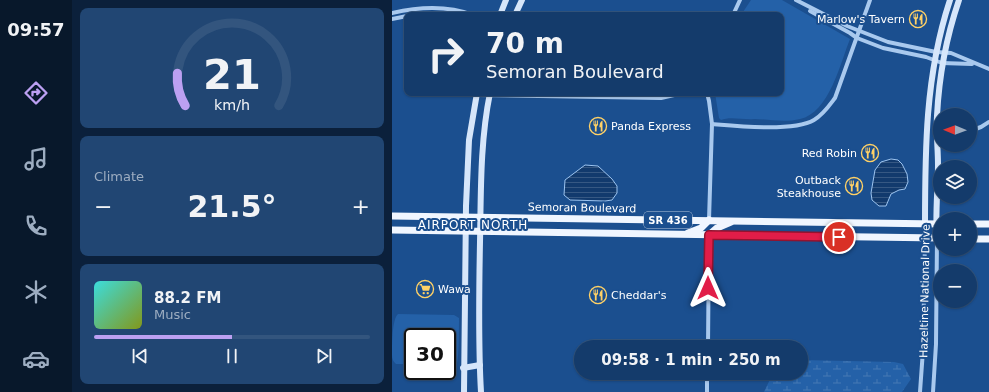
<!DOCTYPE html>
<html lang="en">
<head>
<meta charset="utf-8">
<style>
	:root { --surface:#143b6b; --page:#214673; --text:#f1f3f6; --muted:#9dadc1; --line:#33557e; --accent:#bca0f2 }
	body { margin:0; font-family:"DejaVu Sans",sans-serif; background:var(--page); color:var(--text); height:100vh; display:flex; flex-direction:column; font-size:15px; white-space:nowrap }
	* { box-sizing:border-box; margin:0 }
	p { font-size:13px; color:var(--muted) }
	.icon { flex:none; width:22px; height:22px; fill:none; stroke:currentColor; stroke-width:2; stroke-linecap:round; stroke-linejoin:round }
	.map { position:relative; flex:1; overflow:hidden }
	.sheet { display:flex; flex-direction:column; gap:8px; padding:8px; background:#0b203b; width:320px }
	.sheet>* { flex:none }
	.hud { position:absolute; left:12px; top:12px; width:380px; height:84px; border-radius:8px; box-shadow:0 1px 3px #0004,0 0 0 1px var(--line); background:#143b6b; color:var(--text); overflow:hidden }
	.needle { width:26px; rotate:271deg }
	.tools { position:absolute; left:541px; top:108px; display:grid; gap:8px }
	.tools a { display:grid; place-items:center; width:44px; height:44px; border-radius:50%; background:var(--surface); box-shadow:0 1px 3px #0004,0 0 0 1px var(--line); font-size:20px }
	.speed { position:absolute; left:12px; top:328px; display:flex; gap:8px; font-size:20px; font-weight:700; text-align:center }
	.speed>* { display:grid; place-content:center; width:52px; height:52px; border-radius:50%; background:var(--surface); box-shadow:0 1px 3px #0004,0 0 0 1px var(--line); line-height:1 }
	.speed .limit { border:2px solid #111; border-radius:6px; background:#fff; color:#111 }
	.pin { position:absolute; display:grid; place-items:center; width:34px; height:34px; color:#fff; margin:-17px; border:2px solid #fff; border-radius:50%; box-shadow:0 1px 4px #0007 }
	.me { position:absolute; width:44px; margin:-22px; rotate:0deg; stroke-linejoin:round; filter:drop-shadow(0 0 3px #0008) }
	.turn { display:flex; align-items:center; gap:14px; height:84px; padding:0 16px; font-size:18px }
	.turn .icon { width:52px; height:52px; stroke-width:2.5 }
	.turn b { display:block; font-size:28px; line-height:34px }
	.big { font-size:30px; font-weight:600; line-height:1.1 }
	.sheet .card { flex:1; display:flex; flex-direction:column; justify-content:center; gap:6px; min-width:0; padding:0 14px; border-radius:8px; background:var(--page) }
	.sheet .dial { align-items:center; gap:0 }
	.dial svg { height:104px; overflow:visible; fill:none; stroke:var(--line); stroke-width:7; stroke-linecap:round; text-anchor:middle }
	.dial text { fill:var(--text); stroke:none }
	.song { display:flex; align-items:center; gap:12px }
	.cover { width:48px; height:48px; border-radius:6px; background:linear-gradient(135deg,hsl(180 70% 55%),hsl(70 70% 35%)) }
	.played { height:4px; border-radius:2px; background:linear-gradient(90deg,var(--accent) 50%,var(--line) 50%) }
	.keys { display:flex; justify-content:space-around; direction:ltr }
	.heat { display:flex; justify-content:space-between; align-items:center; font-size:22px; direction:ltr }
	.trip { position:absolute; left:182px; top:340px; width:234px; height:40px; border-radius:20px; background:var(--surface); box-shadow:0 1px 3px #0004,0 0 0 1px var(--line); font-weight:600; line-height:40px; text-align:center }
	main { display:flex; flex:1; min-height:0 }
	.tabs { display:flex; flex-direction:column; width:72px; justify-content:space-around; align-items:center; background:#08182b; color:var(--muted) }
	.tabs .icon { width:28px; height:28px }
	.tabs .on { color:var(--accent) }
	.tabs b { font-size:18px; color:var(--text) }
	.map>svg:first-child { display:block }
	.green { fill:#2461a8 }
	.wetland { fill:url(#wetland-marsh) }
	.water { fill:url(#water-rules); stroke:#9cc4f0 }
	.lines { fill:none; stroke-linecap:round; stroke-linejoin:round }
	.street { stroke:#a9c9ee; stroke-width:4 }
	.secondary { stroke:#d6e6fa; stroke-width:6 }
	.primary { stroke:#f0f6ff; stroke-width:7 }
	.route-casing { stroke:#92132f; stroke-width:10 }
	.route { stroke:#e11d48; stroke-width:7 }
	.labels { text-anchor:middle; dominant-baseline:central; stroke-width:4; stroke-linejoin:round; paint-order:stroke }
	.shield { fill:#1b4f8f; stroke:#bbcadd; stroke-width:1 }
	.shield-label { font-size:10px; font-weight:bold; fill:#fff }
	.poi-label { font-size:11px; fill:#fff; stroke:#1b4f8f; text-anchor:end }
	.street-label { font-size:11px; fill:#fff; stroke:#1b4f8f }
	.neighbourhood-label { font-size:12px; letter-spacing:1px; fill:#fff; stroke:#1b4f8f }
</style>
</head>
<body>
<main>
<nav class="tabs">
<b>09:57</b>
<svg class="icon on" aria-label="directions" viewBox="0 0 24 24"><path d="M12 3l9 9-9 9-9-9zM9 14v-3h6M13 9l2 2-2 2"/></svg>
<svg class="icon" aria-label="music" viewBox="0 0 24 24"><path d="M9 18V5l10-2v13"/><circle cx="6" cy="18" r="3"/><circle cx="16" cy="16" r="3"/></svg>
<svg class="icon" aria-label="phone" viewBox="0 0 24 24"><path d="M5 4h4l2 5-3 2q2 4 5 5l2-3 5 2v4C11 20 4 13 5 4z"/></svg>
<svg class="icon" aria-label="climate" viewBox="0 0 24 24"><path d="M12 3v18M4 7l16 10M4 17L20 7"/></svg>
<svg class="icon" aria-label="car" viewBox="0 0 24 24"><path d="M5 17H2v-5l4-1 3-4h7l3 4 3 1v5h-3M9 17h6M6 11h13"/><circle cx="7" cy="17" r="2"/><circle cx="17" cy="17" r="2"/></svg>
</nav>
<section class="sheet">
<div class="card dial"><svg viewBox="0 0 100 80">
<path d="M14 69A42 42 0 1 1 86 69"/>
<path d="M14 69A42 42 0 0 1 8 44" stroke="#bca0f2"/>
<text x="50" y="56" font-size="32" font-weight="700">21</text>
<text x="50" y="72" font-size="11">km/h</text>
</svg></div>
<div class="card"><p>Climate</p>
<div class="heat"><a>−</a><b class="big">21.5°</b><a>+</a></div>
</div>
<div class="card">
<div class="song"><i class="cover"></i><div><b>88.2 FM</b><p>Music</p></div></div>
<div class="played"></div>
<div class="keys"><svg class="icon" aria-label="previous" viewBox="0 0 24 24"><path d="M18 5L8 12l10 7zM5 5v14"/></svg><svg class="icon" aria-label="pause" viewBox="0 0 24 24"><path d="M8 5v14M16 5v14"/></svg><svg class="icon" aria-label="next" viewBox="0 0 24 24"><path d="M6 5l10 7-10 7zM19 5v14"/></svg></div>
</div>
</section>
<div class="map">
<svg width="597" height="392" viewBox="0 0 597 392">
	<defs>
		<pattern id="wetland-marsh" width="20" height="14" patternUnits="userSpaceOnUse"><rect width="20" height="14" fill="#2461a8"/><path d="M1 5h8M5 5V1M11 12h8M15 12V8" fill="none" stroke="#4579b5"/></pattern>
		<pattern id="water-rules" width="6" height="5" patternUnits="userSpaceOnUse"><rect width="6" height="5" fill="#123a6d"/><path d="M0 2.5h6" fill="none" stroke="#365883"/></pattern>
	</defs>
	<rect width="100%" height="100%" fill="#1b4f8f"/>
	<!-- green -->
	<g class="green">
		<path d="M359,0h31l68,39c-10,25 -21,74 -50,80 -16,4 -31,0 -46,0 -11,1 -24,-3 -33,1l-2,-2 -4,-25h66v-78h-40z"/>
		<path d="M6,314l56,1 5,3c0,9 0,40 -2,45l-4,2h-6v-28h-34v27h-17c-3,-3 -4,-5 -4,-9 0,-9 0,-36 6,-41z"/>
	</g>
	<!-- wetland -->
	<polygon class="wetland" points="409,360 502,362 511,364 519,379 510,392 372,392 381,373 409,373"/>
	<!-- water -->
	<g class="water">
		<polygon points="499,159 506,160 510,164 515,174 516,182 513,189 507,190 499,194 494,206 487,206 480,200 479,193 483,170 489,162"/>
		<polygon points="193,165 206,166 220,179 225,186 225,193 220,200 213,201 178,200 172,195 173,180"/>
	</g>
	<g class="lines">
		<!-- street -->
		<g class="street">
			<polyline points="404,0 455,26 496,42 544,52 559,53 597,69"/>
			<polyline points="418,11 458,33 465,38 491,48 534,57 550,63 580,64"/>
			<path d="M0,13c26,-6 55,-8 81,2"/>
			<polyline points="23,15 36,14 55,15"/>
			<polyline points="341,15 348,0"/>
			<polyline points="0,19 15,16"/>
			<polyline points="315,93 317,101 320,124 317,220"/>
			<polyline points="85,95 269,98 291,93"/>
			<path d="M320,124c24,2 82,8 102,-4 9,-5 15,-14 21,-22l35,-98"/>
			<polyline points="578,131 589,127 597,122"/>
			<polyline points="316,347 317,235"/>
			<polyline points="315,392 315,373"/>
			<polyline points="528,392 531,350 533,238"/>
			<polyline points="541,392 544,344 545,238"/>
		</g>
		<!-- secondary -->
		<g class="secondary">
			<polyline points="108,15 114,0"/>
			<polyline points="123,15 130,0"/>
			<path d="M533,238c0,-81 -1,-160 25,-238"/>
			<path d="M545,238c-2,-24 1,-48 1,-73 0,-16 -2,-32 -1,-49 2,-40 9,-78 22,-116"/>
			<polyline points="71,368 88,365"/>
			<polyline points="72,392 74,206 77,140 85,93"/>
			<path d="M89,392c-3,-50 -2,-100 -1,-150 1,-50 0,-100 10,-149"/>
		</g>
		<!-- primary -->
		<g class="primary">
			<polyline points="0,216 548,224"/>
			<polyline points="578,224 597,224"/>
			<polyline points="0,230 548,238"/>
			<polyline points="296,233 309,228 317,220"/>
			<polyline points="317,235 325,228 339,222"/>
			<polyline points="578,239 597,239"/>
		</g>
	</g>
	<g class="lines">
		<!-- route casing -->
		<g class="route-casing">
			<polyline id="route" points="316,288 317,235 447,237"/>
		</g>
		<!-- route -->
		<use href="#route" class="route"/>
	</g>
	<!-- icons -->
	<defs>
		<g id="restaurant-ring" transform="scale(0.9)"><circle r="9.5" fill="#1b4f8f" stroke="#ffd166" stroke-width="1.5"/><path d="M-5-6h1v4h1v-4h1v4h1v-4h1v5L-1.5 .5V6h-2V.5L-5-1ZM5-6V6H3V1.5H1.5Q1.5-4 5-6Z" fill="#ffd166"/></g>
		<g id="supermarket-ring" transform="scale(0.9)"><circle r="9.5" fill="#1b4f8f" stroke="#ffd166" stroke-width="1.5"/><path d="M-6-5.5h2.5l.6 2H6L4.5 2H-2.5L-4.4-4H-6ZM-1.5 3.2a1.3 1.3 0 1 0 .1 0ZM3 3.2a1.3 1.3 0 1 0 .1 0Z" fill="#ffd166"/></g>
	</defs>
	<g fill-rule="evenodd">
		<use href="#restaurant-ring" x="526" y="19"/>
		<use href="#restaurant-ring" x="206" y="126"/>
		<use href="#restaurant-ring" x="478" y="153"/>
		<use href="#restaurant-ring" x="462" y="186"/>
		<use href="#supermarket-ring" x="33" y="289"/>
		<use href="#restaurant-ring" x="206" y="295"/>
	</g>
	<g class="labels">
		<!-- shield labels -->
		<rect class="shield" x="252" y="212" width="48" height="16" rx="3"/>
		<g class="shield-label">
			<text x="276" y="220">SR 436</text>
		</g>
		<!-- poi labels -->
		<g class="poi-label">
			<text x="513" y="19">Marlow's Tavern</text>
			<text x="219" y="126" text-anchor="start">Panda Express</text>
			<text x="465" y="153">Red Robin</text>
			<text x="449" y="180">Outback<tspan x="449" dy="13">Steakhouse</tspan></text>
			<text x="46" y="289" text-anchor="start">Wawa</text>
			<text x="219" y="295" text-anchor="start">Cheddar's</text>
		</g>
		<!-- street labels -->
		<g class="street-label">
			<text transform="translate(190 208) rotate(1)">Semoran Boulevard</text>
			<text transform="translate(533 291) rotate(-89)">Hazeltine National Drive</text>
		</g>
		<!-- neighbourhood labels -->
		<g class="neighbourhood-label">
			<text x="81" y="225">AIRPORT NORTH</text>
		</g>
	</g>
</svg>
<div class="tools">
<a><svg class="needle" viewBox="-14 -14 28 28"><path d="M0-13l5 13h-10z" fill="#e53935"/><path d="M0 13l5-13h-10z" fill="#9dadc1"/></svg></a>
<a><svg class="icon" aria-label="layers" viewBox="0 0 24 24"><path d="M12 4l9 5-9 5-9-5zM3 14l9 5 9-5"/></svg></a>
<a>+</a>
<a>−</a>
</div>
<div class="speed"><div class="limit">30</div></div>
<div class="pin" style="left:447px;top:237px;background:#d93025"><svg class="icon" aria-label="arrive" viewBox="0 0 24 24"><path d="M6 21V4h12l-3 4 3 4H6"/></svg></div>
<svg class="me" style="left:316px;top:288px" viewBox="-20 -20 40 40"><path d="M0-17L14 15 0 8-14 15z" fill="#e11d48" stroke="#fff" stroke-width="4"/></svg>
<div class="trip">09:58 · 1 min · 250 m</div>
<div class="hud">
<div class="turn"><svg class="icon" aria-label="right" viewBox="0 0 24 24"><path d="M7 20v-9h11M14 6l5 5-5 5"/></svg><div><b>70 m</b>Semoran Boulevard</div></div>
</div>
</div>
</main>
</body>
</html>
